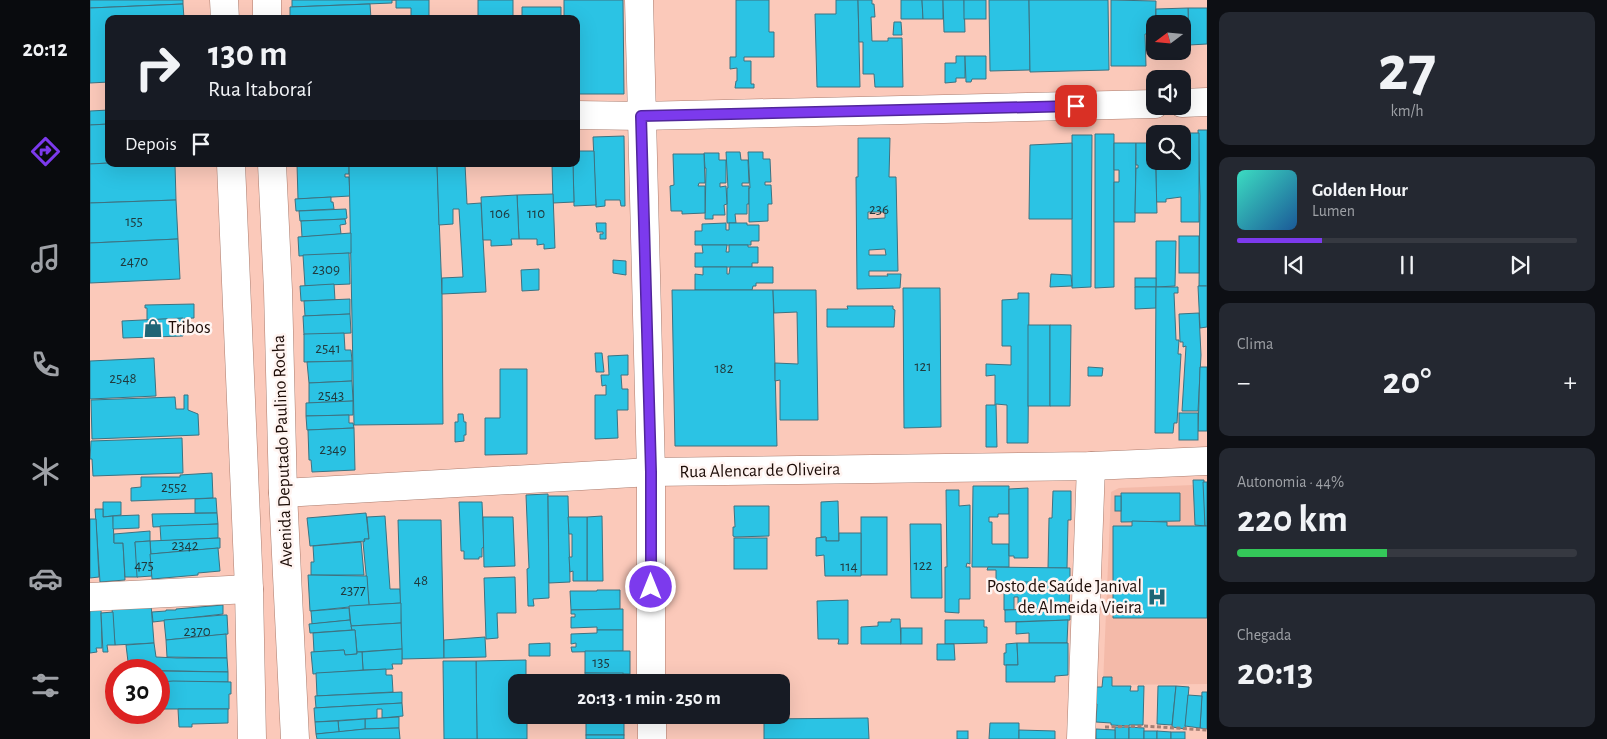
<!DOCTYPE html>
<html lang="pt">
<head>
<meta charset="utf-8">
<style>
	:root { --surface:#171b24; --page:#242831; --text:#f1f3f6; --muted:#9ea1a6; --line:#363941; --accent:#7c3aed }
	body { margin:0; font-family:"Alegreya Sans",sans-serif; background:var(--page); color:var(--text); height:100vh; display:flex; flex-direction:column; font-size:19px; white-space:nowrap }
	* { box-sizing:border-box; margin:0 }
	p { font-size:16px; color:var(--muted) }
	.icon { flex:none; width:28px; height:28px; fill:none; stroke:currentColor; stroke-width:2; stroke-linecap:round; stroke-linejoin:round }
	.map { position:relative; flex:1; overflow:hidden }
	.drawer { display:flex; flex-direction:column; gap:12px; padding:12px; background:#0d0f14; width:400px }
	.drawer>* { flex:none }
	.hud { position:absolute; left:15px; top:15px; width:475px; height:152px; border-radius:10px; box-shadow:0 5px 20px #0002; background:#171b24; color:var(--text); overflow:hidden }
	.needle { width:32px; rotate:254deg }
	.controls { position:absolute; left:1056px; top:15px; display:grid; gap:10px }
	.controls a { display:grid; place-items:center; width:45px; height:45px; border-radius:10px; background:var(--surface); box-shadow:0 5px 20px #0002; font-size:25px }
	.speed { position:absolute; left:15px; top:659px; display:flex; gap:10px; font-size:25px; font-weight:700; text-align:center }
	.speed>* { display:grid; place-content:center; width:65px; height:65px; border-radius:50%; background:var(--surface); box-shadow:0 5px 20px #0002; line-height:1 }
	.speed .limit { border:8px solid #d22; background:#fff; color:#111 }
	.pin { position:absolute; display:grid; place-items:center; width:42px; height:42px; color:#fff; margin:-21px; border-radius:10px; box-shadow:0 2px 8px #0006 }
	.me { position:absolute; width:55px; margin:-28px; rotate:0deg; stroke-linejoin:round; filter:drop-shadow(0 0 4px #0008) }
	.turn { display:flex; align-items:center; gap:18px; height:105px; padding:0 20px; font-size:22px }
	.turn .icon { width:65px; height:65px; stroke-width:2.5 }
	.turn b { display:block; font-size:35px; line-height:42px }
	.then { display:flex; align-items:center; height:48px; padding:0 20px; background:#0003; gap:10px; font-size:19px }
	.big { font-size:38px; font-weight:700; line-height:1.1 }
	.drawer .widget { flex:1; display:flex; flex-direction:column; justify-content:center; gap:8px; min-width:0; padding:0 18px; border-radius:10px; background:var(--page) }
	.drawer .dial { align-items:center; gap:0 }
	.dial b { font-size:65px; line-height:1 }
	.song { display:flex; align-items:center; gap:15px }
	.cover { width:60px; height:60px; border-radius:8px; background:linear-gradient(135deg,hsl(170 70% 55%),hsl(210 70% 35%)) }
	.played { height:5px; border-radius:2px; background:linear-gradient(90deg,var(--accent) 25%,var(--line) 25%) }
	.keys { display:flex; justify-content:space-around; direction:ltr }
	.heat { display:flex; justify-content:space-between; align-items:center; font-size:28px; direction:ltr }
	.charge { height:8px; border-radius:4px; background:linear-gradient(90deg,#34c759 44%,var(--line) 0) }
	.trip { position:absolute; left:418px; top:674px; width:282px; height:50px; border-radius:10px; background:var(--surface); box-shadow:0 5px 20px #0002; font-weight:700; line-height:50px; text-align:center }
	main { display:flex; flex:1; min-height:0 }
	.menu { display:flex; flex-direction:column; width:90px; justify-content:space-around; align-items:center; background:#090b0e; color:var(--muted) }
	.menu .icon { width:35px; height:35px }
	.menu .selected { color:var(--accent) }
	.menu b { font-size:22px; color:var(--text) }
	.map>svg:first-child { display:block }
	.built { fill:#f4baa9 }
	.building { fill:#2bc3e4; stroke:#3d7281; fill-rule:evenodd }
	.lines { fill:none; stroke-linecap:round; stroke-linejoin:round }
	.minor-casing { stroke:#ab7d6f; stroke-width:29 }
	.major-casing { stroke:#ab7d6f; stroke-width:29 }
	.path { stroke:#a47f74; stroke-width:3; stroke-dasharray:4 2.5; stroke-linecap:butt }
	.minor { stroke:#fff; stroke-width:28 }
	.major { stroke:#fff; stroke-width:28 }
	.route-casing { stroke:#51269a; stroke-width:12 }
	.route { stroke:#7c3aed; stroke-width:9 }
	.labels { text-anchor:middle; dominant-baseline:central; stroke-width:5; stroke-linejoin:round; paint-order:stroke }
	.number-label { font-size:15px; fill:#203a3e }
	.poi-label { font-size:18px; fill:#1c0c07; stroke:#fff4f1; text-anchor:start }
	.street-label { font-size:18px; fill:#1c0c07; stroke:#fff4f1 }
</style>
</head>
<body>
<main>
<nav class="menu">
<b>20:12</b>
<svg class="icon selected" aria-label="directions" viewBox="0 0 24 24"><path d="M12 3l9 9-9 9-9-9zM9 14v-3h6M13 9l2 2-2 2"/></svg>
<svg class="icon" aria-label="music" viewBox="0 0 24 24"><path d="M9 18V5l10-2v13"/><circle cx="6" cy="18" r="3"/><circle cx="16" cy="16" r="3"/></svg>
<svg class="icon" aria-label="phone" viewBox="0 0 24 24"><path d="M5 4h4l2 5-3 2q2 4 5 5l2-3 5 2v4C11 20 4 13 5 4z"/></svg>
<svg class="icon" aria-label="climate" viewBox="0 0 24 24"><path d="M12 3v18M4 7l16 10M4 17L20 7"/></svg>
<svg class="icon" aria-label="car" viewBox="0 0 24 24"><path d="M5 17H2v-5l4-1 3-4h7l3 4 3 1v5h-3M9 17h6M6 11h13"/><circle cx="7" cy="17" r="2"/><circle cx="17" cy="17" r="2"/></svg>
<svg class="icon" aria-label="filters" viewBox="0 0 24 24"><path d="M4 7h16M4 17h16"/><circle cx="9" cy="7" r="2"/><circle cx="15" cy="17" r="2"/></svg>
</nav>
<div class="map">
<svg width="1117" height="739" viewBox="0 0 1117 739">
	<rect width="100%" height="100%" fill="#fbc9ba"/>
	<!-- built -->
	<polygon class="built" points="1103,485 1117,510 1117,684 1013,685 1021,492 1029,488"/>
	<!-- building -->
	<g class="building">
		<polygon points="0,0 93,0 93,4 0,8"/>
		<polygon points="202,0 302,0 302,3 202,7"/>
		<polygon points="302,0 339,0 339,19 321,19 321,8 306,8 306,0"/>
		<rect x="388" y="0" width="35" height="19"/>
		<polygon points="474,0 533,0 534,94 486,94 486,19 474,19"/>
		<polygon points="646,0 679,0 679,32 684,32 684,57 654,57 654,61 661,61 661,84 664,84 664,88 645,88 646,81 647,81 647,68 640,69 640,57 646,57"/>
		<polygon points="746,0 768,0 770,87 727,87 725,14 746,14"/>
		<polygon points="768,0 782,0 782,4 784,4 785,17 781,17 782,41 798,41 798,38 812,38 813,87 785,87 784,74 773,74 773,42 769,42"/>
		<polygon points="811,0 832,0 833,19 811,19"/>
		<polygon points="832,0 853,0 853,19 833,19"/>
		<polygon points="853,0 874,0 875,32 854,32"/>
		<rect x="874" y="0" width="22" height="19"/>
		<polygon points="899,0 939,0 940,70 900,71"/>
		<polygon points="939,0 1018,0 1019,70 940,72"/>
		<polygon points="1021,0 1066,1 1065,34 1055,34 1056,66 1021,66"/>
		<polygon points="93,4 94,19 19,19 19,82 0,83 0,8"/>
		<polygon points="280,4 281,19 200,19 200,7"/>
		<polygon points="432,7 471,7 471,19 430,19 430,17 432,17"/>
		<polygon points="1098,8 1117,8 1117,44 1099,45"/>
		<polygon points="1098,8 1099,51 1092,51 1092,24 1066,24 1066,9"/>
		<polygon points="804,22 811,22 812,35 803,35"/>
		<polygon points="866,56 875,56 875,78 866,78 866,82 855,83 855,63 866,63"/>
		<polygon points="875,56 896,56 896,79 882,79 881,82 876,82"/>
		<polygon points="19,110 19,124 0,125 0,111"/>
		<polygon points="19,124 19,163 0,164 0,125"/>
		<polygon points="1108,130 1117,130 1117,286 1109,286 1110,196"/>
		<polygon points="1091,131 1091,133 1109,133 1109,222 1091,222 1091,197 1076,199 1076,202 1066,202 1066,161 1092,161 1092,134 1066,134 1066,132"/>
		<polygon points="1005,134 1024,134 1024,287 1005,288"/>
		<polygon points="982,135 1002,135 1001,287 982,288"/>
		<polygon points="534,136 535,206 531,206 530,200 515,200 515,206 506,207 503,137"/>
		<path d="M768,138h32l-1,39h7l2,94h-29v5h19l-1,-2h14l-1,14 -43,1 -1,-112h2zM778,212h17v6l-17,1zM795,249l1,6h-17v-5z"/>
		<polygon points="982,143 982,219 939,219 940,145"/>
		<polygon points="1024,143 1046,143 1045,222 1024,222 1024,182 1029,182 1029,170 1024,170"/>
		<polygon points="1046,143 1065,143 1067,213 1045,213 1046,168 1048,168 1048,165 1046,165"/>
		<polygon points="486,151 504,151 506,205 484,206 483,164 486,164"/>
		<polygon points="636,152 650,152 651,160 658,160 659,183 652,183 652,186 659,186 659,204 657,204 657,214 645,214 646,223 637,223 637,188 638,188"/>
		<polygon points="658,152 673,152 673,159 680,159 681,182 675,182 675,185 681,185 682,204 678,204 678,221 659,222 659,188 660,188"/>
		<polygon points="614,153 629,153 629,160 636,160 636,183 630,183 630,187 636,186 637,204 634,205 635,215 623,215 623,219 615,219 616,168 615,168"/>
		<polygon points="583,154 614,154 615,183 609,183 608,186 615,186 615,213 592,214 592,211 581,211 580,186 584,185"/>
		<polygon points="19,163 85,164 86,200 0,203 0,164"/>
		<polygon points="207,164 254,164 254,166 259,166 259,174 255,174 255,177 259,177 260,196 208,199"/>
		<polygon points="259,164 347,164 352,294 353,424 264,425"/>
		<polygon points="347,164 375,164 377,204 391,203 396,292 352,294 352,278 373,277 369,209 363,209 363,224 349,225"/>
		<polygon points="462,164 483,164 484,202 463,203"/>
		<polygon points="463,194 465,248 454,249 454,244 447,245 447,239 429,239 427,195"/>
		<polygon points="427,195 429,239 421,239 422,245 401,246 401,240 393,240 391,197"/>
		<polygon points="241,197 241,202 243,202 244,209 206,211 205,199"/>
		<polygon points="86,200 88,239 0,243 0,203"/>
		<polygon points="256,209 257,218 255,219 210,221 209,211"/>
		<polygon points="255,219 256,224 250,225 251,234 212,237 211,221"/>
		<polygon points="506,223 516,223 516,239 510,239 510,234 513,234 513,232 507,232"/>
		<polygon points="636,223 636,230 639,230 639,223 657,223 657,225 669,225 669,241 661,241 661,245 605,245 605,231 612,231 612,224"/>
		<polygon points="261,233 261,253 209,256 208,237"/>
		<rect x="1089" y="236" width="20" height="37"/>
		<polygon points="88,239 90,279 0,283 0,243"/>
		<polygon points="1066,241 1086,241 1085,286 1066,287"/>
		<polygon points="612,245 637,245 636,252 639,252 639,245 658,245 658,247 668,247 668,263 662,263 662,267 605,267 605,253 613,253"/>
		<polygon points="259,253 260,284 215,286 213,255"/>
		<polygon points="523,260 536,261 536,275 523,273"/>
		<polygon points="613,267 637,267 637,274 639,274 640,267 683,267 683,283 666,283 666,286 663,286 662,290 605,290 605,274 613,275"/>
		<polygon points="449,269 449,290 432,291 431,270"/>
		<polygon points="961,274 981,275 982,286 960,287"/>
		<rect x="1045" y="278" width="21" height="9"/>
		<polygon points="244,284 245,300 211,301 210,286"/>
		<polygon points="1108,286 1117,286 1117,327 1110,328"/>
		<polygon points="1045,287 1066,287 1066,308 1045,309"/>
		<polygon points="1066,287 1088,287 1088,293 1084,293 1086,340 1089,340 1088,354 1091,354 1087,423 1084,423 1083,433 1065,433"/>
		<polygon points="813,288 850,288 851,427 814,428"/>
		<polygon points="582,290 683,290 687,446 585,446"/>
		<polygon points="683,290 726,290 728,420 690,420 690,380 685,381 685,363 708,364 707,312 684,313"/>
		<polygon points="928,293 939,293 938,443 917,443 917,405 906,404 907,447 896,447 896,405 905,405 905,375 896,376 896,364 921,365 921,346 912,346 912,300 928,299"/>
		<polygon points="260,299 260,314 215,316 214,301"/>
		<polygon points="104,304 104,318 57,320 57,308 55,308 55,305"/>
		<polygon points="757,306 803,306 803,309 805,310 804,327 737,327 737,309 758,309"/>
		<polygon points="1109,313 1111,355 1108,411 1092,411 1096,346 1093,347 1093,342 1090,342 1089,314"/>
		<polygon points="260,314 261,333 214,335 213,316"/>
		<polygon points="93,318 93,336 33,338 32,321"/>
		<rect x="938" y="325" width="22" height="81"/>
		<polygon points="960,325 981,325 980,406 960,406"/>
		<polygon points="254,333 255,350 261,350 262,361 214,362 214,334"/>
		<polygon points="505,353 512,353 514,372 506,372"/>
		<polygon points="538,355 538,375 531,375 532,389 538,389 538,410 527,410 528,438 505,439 505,395 516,395 516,385 512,386 511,375 519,375 518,356"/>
		<polygon points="64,358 66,396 0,399 0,361"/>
		<polygon points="262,361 262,381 219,383 217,362"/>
		<polygon points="998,367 1013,368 1012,376 998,376"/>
		<polygon points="1110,367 1117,367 1117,431 1108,431"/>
		<polygon points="410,369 437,369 437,454 395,455 395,418 410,418"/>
		<polygon points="262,381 263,401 219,403 219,383"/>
		<polygon points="94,395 98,395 98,410 108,414 109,435 2,439 1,400 85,397 86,409 94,409"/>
		<polygon points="263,401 263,415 216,416 216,403"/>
		<rect x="1089" y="413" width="19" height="27"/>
		<polygon points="368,414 373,414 374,422 376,422 376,435 374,435 374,441 365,442 365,422 368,422"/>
		<polygon points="259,415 259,423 263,423 264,428 217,430 216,416"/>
		<polygon points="264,428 265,470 222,472 221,460 219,460 218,430"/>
		<polygon points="92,438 93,473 3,476 2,459 0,459 1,441"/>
		<polygon points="122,473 123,498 41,501 41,488 51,487 51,477 90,477 90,475"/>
		<polygon points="1103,480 1114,480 1115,526 1105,525"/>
		<polygon points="1113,482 1117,482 1117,526 1115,526"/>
		<polygon points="883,486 919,486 919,514 908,514 908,517 899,517 899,522 902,522 902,544 919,544 919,567 882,567"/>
		<polygon points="938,488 938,558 924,558 924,556 919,556 919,489"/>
		<polygon points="856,490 869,490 869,506 880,505 880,564 877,563 876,567 880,567 880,599 869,599 869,613 855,612 855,567 857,567"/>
		<polygon points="963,491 981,491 981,520 978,520 977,568 958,568 959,518 962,518"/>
		<polygon points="1031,493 1090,493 1090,521 1031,522"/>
		<polygon points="458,494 459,598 443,599 444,606 438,606 437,569 439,568 436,495"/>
		<polygon points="458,496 478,496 480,582 459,583"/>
		<rect x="1025" y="496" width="6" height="15"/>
		<polygon points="126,498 127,513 105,513 105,499"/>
		<polygon points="748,501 749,541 736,541 736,537 731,537 731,502"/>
		<polygon points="13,502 31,502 31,515 13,517"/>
		<polygon points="369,502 392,502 394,547 392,548 392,557 389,557 389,559 374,559 374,551 371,551"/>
		<polygon points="644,506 679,506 679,536 645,537 643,536 643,527 645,527"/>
		<polygon points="5,509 13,509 13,517 23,516 24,543 33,543 35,580 10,582"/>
		<polygon points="127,513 128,524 63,527 62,514"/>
		<polygon points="276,513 279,539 274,539 275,541 220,546 217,518"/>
		<polygon points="49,515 49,528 23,529 23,516"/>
		<polygon points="295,516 300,589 310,589 311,603 279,605 273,542 275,541 274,539 279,539 277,517"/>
		<polygon points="512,516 513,581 497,581 497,517"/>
		<polygon points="393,517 423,517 425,566 394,567"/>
		<polygon points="478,517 497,517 497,581 483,581 483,571 480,572 479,557 482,557 482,534 479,534"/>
		<rect x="771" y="517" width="26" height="58"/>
		<polygon points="0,519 6,519 9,577 0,578"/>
		<polygon points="308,520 351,520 354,658 312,659"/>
		<polygon points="1042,521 1077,522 1077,526 1117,526 1117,618 1023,618 1023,526 1042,526"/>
		<polygon points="128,524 128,538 71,541 70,526"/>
		<polygon points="820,524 851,524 852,598 821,598"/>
		<polygon points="60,531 60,541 45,542 48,577 35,577 33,543 24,543 24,534"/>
		<polygon points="749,533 771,533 771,576 735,576 734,555 726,556 726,538 736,537 736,541 749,541"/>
		<polygon points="130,538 130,548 61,554 60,541"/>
		<rect x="644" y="538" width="33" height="31"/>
		<polygon points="60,541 62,576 47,577 45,542"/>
		<polygon points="271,542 274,575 221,575 221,562 224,562 223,546"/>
		<polygon points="128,548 130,571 108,573 108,575 62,579 60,554"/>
		<polygon points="898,567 980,568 980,582 906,583 906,570 897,570"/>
		<polygon points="218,575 277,576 279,605 220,611"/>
		<polygon points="425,577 426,613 407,613 408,638 396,639 394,578"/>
		<polygon points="914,582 980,582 979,608 928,609 928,597 924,597 924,610 914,610"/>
		<polygon points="507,590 530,590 530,609 481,610 480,591 507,591"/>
		<polygon points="758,600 758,644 748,644 749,639 728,639 727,601"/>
		<polygon points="311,603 311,623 261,626 259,606"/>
		<polygon points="61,604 64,643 25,645 22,609"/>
		<polygon points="133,605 133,614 63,622 62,612 76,611 76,610 86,610 86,609"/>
		<polygon points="259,608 260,620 222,624 221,611"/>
		<polygon points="980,608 980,620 915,622 915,610"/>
		<polygon points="11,609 12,648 6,648 7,652 0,653 0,610"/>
		<polygon points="533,609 533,630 507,630 507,627 481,628 481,617 485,617 485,614 481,614 481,610"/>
		<polygon points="23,612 25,645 17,645 18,652 13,652 11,613"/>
		<polygon points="133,615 137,615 138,634 76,640 74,620"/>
		<polygon points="801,619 810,619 811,644 771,644 771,627 788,626 788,622 801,622"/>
		<polygon points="260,620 262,630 220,633 219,624"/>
		<polygon points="855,620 894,620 894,627 897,627 897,643 855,644"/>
		<polygon points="978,620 977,643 939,643 939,633 926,634 926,622"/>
		<polygon points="311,623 312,649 267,652 265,630 262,630 261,626"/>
		<rect x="811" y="628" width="21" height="16"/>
		<polygon points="265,630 267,654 255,655 254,650 224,652 223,633"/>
		<polygon points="507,630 533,630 533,651 482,652 481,647 486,647 486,643 481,644 481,634 507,633"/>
		<polygon points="136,634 137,658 77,657 76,640"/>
		<polygon points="395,637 396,657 354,658 354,640"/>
		<polygon points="64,643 66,657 87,658 137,658 138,672 39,670 36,645"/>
		<polygon points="460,643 460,656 439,656 439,644"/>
		<polygon points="927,643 928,665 914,665 914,653 916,653 916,644"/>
		<polygon points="927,643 978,643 978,675 965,676 965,682 916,682 916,665 928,665"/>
		<polygon points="847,644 864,644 865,660 847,660"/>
		<polygon points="312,649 312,664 302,664 303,669 273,670 272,652"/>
		<polygon points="254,650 255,655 267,654 267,652 272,652 273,670 223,674 221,652"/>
		<polygon points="495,651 540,651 540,674 495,673"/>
		<polygon points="436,660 436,682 426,682 426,715 437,715 437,739 387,739 386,661"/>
		<polygon points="353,661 386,661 387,739 354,739"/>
		<polygon points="296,669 296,675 302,675 303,692 227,696 226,673"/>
		<polygon points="69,671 138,672 138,682 69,682"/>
		<rect x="495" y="673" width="38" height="9"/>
		<polygon points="1013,677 1022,677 1022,686 1041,686 1040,691 1048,691 1048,686 1054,686 1053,725 1039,725 1039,726 1021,725 1021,723 1006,722 1007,704 1005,704 1005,687 1012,687"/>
		<polygon points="83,681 141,682 141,694 139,694 139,709 69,709 69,682"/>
		<polygon points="1068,686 1086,686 1082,725 1067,724"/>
		<polygon points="1086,686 1099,687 1095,729 1082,727"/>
		<polygon points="312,692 312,703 226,708 225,696"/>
		<polygon points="1112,692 1117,692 1117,729 1110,728"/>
		<polygon points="1098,695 1112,696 1110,728 1095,726"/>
		<polygon points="312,703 313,716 292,718 292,709 287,709 287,718 225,722 224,708"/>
		<polygon points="88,709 138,709 138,723 102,724 102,727 89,727"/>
		<rect x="496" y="715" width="38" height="20"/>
		<polygon points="309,717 309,728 275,729 275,719"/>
		<polygon points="778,718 779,739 674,739 674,719"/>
		<polygon points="275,719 275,729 249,732 248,721"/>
		<polygon points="248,721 249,732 226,734 225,722"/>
		<polygon points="900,723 929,723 929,739 899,739"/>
		<rect x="1025" y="727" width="14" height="12"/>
		<polygon points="1039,727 1054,728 1054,739 1039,739"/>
		<polygon points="309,728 310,739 227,739 226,734 275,729"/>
		<polygon points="1006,729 1025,730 1025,739 1006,739"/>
		<polygon points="929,730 965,731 965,739 929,739"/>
		<rect x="867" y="731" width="11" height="8"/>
		<rect x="1054" y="731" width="13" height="8"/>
		<polygon points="1067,731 1081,732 1081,739 1067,739"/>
		<rect x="1081" y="732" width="14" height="7"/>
		<rect x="496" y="735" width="38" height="4"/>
	</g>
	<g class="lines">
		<!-- minor casing -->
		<g class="minor-casing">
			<g id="minor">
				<polyline points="549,0 561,472 561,682"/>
				<polyline points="1092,103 1117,102"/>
				<polyline points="486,115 551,116 1065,104"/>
				<polyline points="193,493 561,472 1001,466 1117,461"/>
				<polyline points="0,597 159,589"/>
				<polyline points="562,715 562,739"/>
				<polyline points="991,739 1001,466"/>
			</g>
		</g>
		<!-- major casing -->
		<g class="major-casing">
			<g id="major">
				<polyline points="134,0 135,19"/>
				<polyline points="177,0 177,19"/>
				<polyline points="141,164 159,589 162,739"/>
				<polyline points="182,164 188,290 193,493 205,739"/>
			</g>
		</g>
		<!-- path -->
		<polyline class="path" points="1015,727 1054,726 1117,730"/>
		<!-- minor -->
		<use href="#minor" class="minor"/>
		<!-- major -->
		<use href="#major" class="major"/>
	</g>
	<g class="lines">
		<!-- route casing -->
		<g class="route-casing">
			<polyline id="route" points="561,587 561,472 551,116 986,106"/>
		</g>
		<!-- route -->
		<use href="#route" class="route"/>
	</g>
	<!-- icons -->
	<defs>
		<g id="shop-bare" transform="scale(1.5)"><path d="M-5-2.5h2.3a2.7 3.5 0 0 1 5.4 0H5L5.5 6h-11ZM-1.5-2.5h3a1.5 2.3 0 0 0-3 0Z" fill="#1f6575" stroke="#fff4f1" stroke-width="2.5" paint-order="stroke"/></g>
		<g id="hospital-bare" transform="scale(1.5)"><path d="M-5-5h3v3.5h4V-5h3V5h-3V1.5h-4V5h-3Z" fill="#1f6575" stroke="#fff4f1" stroke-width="2.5" paint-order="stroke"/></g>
	</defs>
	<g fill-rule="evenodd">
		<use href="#shop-bare" x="63" y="328"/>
		<use href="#hospital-bare" x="1067" y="597"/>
	</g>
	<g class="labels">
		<!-- number labels -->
		<g class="number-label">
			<text x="789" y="209">236</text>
			<text x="410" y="213">106</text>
			<text x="446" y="213">110</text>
			<text x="44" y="221">155</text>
			<text x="44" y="261">2470</text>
			<text x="236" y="269">2309</text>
			<text x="238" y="348">2541</text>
			<text x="833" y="366">121</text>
			<text x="634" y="368">182</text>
			<text x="33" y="378">2548</text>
			<text x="241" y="395">2543</text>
			<text x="243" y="449">2349</text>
			<text x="84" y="487">2552</text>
			<text x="95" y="545">2342</text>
			<text x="54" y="565">475</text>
			<text x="833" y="565">122</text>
			<text x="759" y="566">114</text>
			<text x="331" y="580">48</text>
			<text x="263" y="590">2377</text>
			<text x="107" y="631">2370</text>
			<text x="511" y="662">135</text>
		</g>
		<!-- poi labels -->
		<g class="poi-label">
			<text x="78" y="328">Tribos</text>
			<text x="1052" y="587" text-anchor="end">Posto de Saúde Janival<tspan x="1052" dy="21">de Almeida Vieira</tspan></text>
		</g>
		<!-- street labels -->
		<g class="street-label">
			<text transform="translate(193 451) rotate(-92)">Avenida Deputado Paulino Rocha</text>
			<text transform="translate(670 471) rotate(-1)">Rua Alencar de Oliveira</text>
		</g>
	</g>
</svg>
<div class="controls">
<a><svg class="needle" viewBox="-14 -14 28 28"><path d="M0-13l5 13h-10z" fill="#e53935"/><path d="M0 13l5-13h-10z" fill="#9ea1a6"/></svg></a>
<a><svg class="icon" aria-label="sound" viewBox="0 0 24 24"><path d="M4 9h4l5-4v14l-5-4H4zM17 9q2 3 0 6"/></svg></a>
<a><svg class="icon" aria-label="search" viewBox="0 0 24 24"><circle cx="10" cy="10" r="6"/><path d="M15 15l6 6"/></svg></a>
</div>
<div class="speed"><div class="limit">30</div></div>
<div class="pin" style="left:986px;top:106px;background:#d93025"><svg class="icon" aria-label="arrive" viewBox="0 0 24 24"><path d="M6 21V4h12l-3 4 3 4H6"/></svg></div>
<svg class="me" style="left:561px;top:587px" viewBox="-20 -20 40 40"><circle r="17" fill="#7c3aed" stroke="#fff" stroke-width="3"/><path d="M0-11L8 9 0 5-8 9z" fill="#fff"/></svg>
<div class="trip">20:13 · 1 min · 250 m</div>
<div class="hud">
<div class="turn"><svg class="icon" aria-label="right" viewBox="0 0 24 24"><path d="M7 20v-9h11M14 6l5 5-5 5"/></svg><div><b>130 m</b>Rua Itaboraí</div></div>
<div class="then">Depois<svg class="icon" aria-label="arrive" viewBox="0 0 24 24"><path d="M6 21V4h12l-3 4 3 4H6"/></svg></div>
</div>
</div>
<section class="drawer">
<div class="widget dial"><b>27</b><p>km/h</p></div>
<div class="widget">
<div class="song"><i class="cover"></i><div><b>Golden Hour</b><p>Lumen</p></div></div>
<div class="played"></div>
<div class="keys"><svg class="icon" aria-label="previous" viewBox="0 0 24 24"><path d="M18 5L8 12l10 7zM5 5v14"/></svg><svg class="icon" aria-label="pause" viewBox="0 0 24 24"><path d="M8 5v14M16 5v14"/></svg><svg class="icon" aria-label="next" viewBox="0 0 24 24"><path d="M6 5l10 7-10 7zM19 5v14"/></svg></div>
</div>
<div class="widget"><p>Clima</p>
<div class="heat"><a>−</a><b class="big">20°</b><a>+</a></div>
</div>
<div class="widget"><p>Autonomia · 44%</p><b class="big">220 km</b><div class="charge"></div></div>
<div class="widget"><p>Chegada</p><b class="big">20:13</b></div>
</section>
</main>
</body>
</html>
